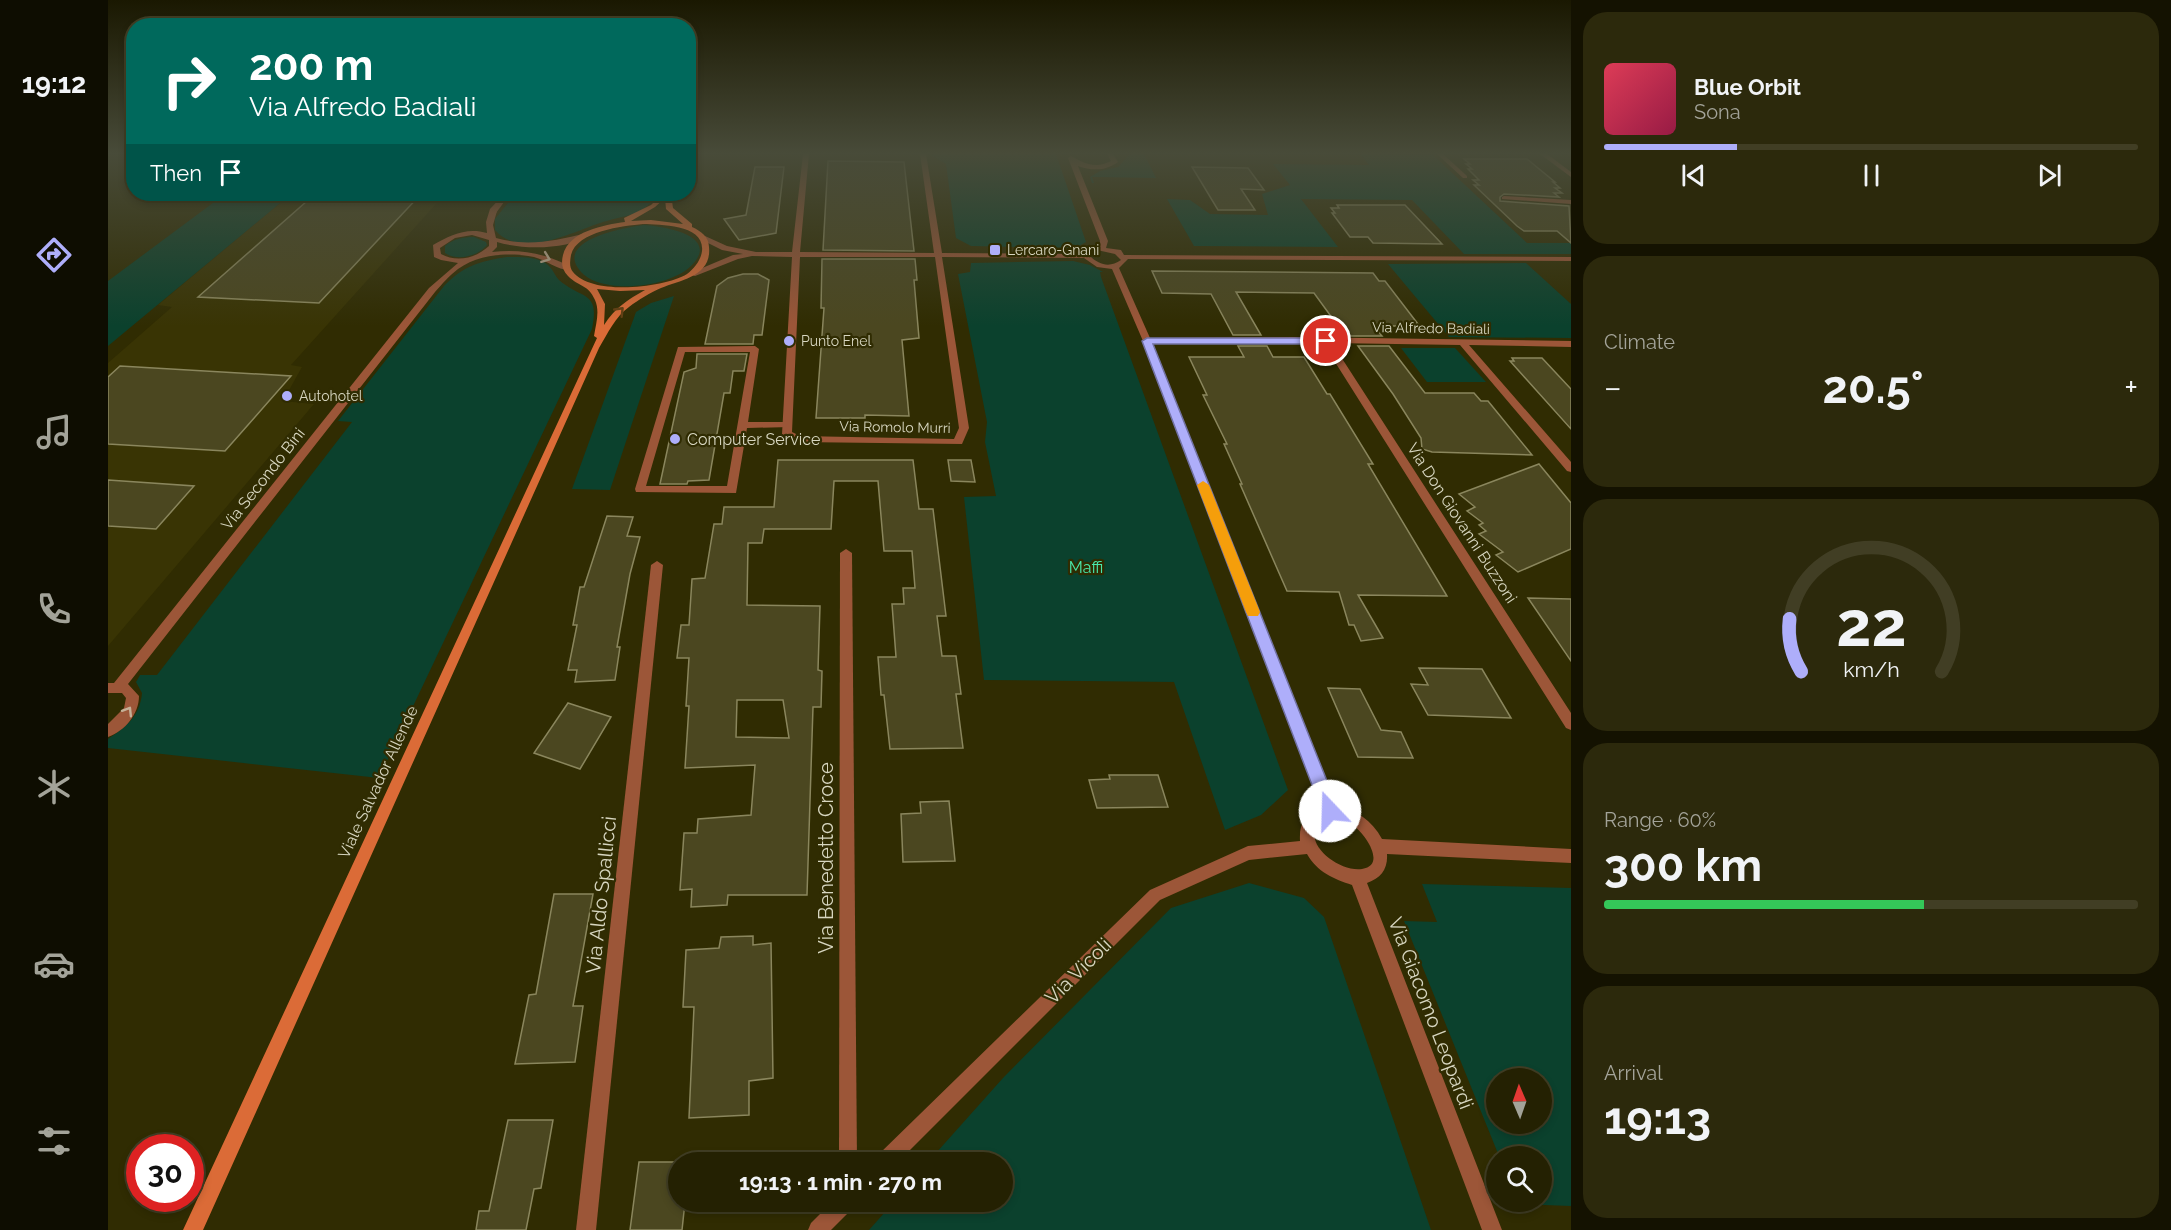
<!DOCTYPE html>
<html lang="en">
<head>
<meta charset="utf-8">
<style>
	:root { --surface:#242102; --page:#2c290c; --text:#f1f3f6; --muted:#a3a399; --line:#413e24; --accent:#aeaefa }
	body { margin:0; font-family:Raleway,sans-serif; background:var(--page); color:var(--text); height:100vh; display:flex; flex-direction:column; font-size:22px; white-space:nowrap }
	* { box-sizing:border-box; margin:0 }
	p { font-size:20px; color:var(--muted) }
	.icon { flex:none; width:33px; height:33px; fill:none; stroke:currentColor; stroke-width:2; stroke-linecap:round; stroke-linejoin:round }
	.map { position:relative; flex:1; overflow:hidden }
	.details { display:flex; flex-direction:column; gap:12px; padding:12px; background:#141201; width:600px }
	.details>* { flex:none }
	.banner { position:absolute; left:18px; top:18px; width:570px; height:183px; border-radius:24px; box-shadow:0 3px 9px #0003,0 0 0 2px var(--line); background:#00695c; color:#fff; overflow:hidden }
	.needle { width:39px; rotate:358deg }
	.buttons { position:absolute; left:1378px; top:1068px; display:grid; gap:12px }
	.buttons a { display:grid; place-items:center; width:66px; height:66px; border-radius:50%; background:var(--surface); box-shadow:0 3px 9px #0003,0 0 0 2px var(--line); font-size:30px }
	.speed { position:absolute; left:18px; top:1134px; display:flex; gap:12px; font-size:30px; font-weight:700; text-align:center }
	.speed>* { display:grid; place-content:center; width:78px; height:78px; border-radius:50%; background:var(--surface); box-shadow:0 3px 9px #0003,0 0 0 2px var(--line); line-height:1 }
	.speed .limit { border:9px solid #d22; background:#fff; color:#111 }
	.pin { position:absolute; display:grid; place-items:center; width:51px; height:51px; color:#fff; margin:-26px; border:3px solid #fff; border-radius:50%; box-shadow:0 2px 6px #0007 }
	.me { position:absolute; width:66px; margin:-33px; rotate:339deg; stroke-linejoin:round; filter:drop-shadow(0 0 4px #0008) }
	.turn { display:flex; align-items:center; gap:21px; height:126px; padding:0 24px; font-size:27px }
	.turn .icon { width:78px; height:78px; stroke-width:2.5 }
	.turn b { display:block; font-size:42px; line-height:51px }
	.then { display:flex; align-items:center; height:57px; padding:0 24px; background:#0003; gap:12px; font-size:22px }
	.big { font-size:45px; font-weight:700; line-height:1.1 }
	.details .card { flex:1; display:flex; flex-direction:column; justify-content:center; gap:9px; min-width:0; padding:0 21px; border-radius:24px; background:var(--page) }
	.details .dial { align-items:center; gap:0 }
	.dial svg { height:156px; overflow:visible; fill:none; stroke:var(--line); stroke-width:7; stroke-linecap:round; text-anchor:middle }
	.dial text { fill:var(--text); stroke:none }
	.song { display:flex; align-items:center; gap:18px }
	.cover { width:72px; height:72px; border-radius:9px; background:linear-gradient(135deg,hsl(350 70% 55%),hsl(340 70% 35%)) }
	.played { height:6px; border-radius:3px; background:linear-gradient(90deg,var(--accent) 25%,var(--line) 25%) }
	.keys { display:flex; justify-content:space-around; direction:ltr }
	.heat { display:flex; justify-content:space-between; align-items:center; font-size:33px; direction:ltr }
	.charge { height:9px; border-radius:4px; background:linear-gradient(90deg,#34c759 60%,var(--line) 0) }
	.trip { position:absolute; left:560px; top:1152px; width:345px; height:60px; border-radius:30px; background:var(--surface); box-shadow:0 3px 9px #0003,0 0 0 2px var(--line); font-weight:700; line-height:60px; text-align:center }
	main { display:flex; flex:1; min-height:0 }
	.menu { display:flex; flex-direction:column; width:108px; justify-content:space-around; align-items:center; background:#0e0d01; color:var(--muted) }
	.menu .icon { width:42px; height:42px }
	.menu .active { color:var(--accent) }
	.menu b { font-size:27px; color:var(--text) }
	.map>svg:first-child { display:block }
	.built { fill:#393404 }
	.green { fill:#0b412d; fill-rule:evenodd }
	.building { fill:#4b4720; stroke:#8a865d; stroke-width:1.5; fill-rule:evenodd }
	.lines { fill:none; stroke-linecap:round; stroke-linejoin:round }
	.service { fill:#9c5638; fill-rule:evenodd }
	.minor { fill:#9c5638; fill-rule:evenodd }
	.secondary { fill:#db6b37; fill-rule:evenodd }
	.oneway { stroke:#c5b097 }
	.oneway2 { stroke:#633f12 }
	.route { fill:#aeaefa; stroke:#7171a2; stroke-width:1.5 }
	.slow { fill:#f59e0b }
	.poi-dot { fill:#aeaefa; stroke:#302c02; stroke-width:2 }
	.labels { text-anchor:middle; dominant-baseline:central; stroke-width:4.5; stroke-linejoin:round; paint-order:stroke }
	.far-poi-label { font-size:14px; fill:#d7d6c0; stroke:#302c02; text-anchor:start }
	.far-street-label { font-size:14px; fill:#d7d6c0; stroke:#302c02 }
	.poi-label { font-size:16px; fill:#d7d6c0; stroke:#302c02; text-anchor:start }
	.street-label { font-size:16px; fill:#d7d6c0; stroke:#302c02 }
	.park-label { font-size:16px; fill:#48e8ac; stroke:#302c02 }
	.near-street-label { font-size:20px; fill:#d7d6c0; stroke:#302c02 }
</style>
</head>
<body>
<main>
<nav class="menu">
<b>19:12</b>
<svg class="icon active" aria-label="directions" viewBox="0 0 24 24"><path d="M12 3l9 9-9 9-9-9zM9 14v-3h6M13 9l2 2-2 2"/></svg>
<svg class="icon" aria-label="music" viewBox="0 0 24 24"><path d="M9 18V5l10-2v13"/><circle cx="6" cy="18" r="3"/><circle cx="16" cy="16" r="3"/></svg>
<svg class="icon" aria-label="phone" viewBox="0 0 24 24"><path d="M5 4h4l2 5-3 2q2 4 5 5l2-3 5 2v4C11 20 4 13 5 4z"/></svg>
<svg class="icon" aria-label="climate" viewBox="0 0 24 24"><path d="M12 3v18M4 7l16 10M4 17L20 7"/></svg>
<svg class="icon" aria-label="car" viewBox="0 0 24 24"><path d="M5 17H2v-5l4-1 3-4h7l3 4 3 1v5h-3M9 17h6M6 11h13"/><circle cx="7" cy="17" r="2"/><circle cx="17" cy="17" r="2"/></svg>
<svg class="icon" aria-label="filters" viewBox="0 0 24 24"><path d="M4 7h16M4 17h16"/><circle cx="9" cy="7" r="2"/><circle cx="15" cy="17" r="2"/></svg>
</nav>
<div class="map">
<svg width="1463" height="1230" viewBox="0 0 1463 1230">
	<rect width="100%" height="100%" fill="#302c02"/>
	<!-- built -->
	<polygon class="built" points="183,194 337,194 183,365 194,367 175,401 206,404 0,646 0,363 64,307 50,305"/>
	<!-- green -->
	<g class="green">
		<polygon points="821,154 948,154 978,242 967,248 863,246 848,238 838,164"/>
		<polygon points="1022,154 1036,154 1048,178 984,177 986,183 984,183 982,177 992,171 1010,167"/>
		<polygon points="1252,154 1325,155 1419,243 1463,243 1463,254 1356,254 1304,200 1193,199 1230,247 1086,246 1059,199 1082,200 1102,214 1160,215 1154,194 1182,185 1165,164 1261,165"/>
		<polygon points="117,194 183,194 0,346 0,281"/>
		<path d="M407,194h141c-9,22 -36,22 -56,29 -28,9 -79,37 -105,7v-11z"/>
		<path d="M536,225c18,1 77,10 48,40 -21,23 -96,32 -114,3 -20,-29 49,-41 66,-43z"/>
		<path d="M366,237l12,5 1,3c-10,12 -30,16 -42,8v-7c8,-7 18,-9 29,-9z"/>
		<path d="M399,257c12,0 31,-1 41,8 5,4 7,11 11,15 23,20 41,10 33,49l-213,449 -271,-30v-9c18,-12 32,-23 34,-46l-6,-11 4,-7h17l195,-253 -14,-1 106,-135c19,-20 36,-25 63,-29z"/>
		<polygon points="965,261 982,265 995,272 992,272 993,277 1180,790 1153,815 1117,830 1066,682 876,680 856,497 888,496 877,442 879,422 850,274 862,272 863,263"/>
		<polygon points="1418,263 1463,304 1463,338 1341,337 1280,264"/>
		<polygon points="566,296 502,490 464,489 528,312 543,303"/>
		<polygon points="1293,348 1347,348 1378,382 1319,382"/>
		<polygon points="1141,883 1196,898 1216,917 1323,1230 761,1230 786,1202 894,1202 894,1162 820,1162 895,1078 1063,908"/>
		<path d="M1314,884l149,4v318l-53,-2 -1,-2h25v-46h-43l-95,-235 33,1zM1389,1078h45v46h-45z"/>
	</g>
	<!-- building -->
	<g class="building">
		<polygon points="1356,159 1419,159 1447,182 1445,182 1452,188 1447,188 1454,193 1446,193 1451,197 1396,194 1392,197 1392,201 1461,206 1463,243 1449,231 1416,231 1409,226 1366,185 1371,185 1365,180 1371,180 1360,169 1364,169 1358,164 1362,164"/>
		<polygon points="720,161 796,162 806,251 715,250"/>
		<polygon points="647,167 676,167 668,233 631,240 616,219 638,215"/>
		<polygon points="1084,167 1140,168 1156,190 1133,189 1147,210 1110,210"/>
		<polygon points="207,194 313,194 211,303 90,297"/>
		<polygon points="1229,205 1297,205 1334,244 1265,243 1260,237 1242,237 1224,213 1227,213 1223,208 1231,208"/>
		<polygon points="714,259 807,259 809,280 806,280 811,338 794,340 801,416 757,415 757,418 708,418 716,308 713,308"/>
		<polygon points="1044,271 1265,273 1271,281 1277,281 1310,324 1299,324 1301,326 1266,326 1274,336 1242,336 1236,326 1230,326 1206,293 1128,292 1153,335 1125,335 1103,294 1054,293"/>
		<polygon points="635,274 650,274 661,280 654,335 646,335 645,344 597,344 609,286 620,278"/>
		<polygon points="1130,346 1159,346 1165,357 1196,357 1219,394 1222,394 1265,464 1260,464 1339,596 1250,595 1275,638 1253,641 1246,625 1241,625 1231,592 1179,591 1132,484 1134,484 1116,444 1119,444 1095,395 1099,395 1081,357 1136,357"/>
		<polygon points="1250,346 1281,346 1317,393 1366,393 1373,401 1380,401 1424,455 1324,452 1314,449 1313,438 1285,394"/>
		<polygon points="589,354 639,354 636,371 625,371 622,393 616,393 601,480 580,481 579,484 552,484 576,372 588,368"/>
		<polygon points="1404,358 1434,358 1463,389 1463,429 1402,361 1406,361"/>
		<polygon points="12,366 183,376 117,451 0,444 0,377"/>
		<path d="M670,460h135l6,49h14l13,107h-9l5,40h14l5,38h-5l7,54 -73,1 -6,-54h-3l-3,-38h18l-4,-53h12l-1,-16h12l-3,-37h-28l-6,-70h-44l-3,48h-67l-2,14h-14l-1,62 73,1 -2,64 4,1 -1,36h-8l-6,188h-79l-1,10 -36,2 1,-18 -12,1 4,-57h13l1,-14 53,-4 4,-50 -70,3 4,-62h-3l3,-48h-12l4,-33h8l3,-46 13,-1 9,-54h8l2,-17h50zM629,700h46l6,38 -53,-1z"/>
		<polygon points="840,460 863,460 867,482 843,481"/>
		<polygon points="1431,464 1463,503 1463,549 1410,572 1388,555 1395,552 1371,534 1378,531 1371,525 1375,523 1359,511 1367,507 1351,494"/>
		<polygon points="0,480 86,486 48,529 0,526"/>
		<polygon points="499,516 525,517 519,536 532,537 522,574 509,647 512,647 507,680 467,682 469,670 460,670 469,625 465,625 472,587 476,587"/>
		<polygon points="1420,598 1463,599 1463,661"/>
		<polygon points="1311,668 1374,669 1403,718 1320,715 1303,684 1320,685"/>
		<polygon points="1220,688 1252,689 1273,730 1293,732 1305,758 1250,757"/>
		<polygon points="460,703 503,717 472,769 426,753"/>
		<polygon points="1001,775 1050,775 1060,807 989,808 981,780 1002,779"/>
		<polygon points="841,801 847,861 795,862 793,814 813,813 812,802"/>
		<polygon points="446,894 485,894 465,1006 475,1006 467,1062 407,1064 421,995 428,994"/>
		<polygon points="645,936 645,945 663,943 665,1078 641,1081 641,1115 581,1118 586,1007 575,1007 578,950 611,948 613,937"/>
		<polygon points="400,1120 445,1120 433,1188 426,1189 418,1230 368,1230 371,1211 381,1211"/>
		<polygon points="531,1162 570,1162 570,1202 577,1202 574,1230 522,1230"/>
	</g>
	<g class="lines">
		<!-- service -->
		<g class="service">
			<polygon points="396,194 402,194 388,213 382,213 382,209"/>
			<path d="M647,346l4,3 -11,73h39l3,1v4l-43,1 -11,65 -100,-1 -1,-3 43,-142zM577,352h65l-23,134h-81z"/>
		</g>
		<!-- minor -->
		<g class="minor">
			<path d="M695,154h6l-9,98 134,1 -14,-99h6l16,99 141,1 2,-5 14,-3 1,-5 -32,-83 3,-2c14,8 25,13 40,5l-4,-7h6l5,8c-12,9 -26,9 -40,4l30,75 -2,7 15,2 3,5 447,2v4l-443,-2 -9,9 31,70 142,-1 279,4v6l-102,-2 102,117v10l-4,-1 -107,-126 -128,-2 239,370v17l-5,-2 -243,-385 -171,1 183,461c21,5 37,15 47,34l189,10v14l-184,-9c1,15 -6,24 -20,29l135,347h-20l-130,-345c-18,-6 -35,-13 -45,-31l-58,6 -89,40 -262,262h-22l2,-7 272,-265 98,-44 52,-5c-1,-18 5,-27 21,-34l-178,-466 -31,-72 -15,-2 -13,-9 -142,-1 27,171 -7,16 -164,-2 -16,-8 10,-177 -40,-1 -14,3 -43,17 -7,-2 45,-19 10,-1 -21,-4 -20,-10v-4h3l22,10 29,6h36zM989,250l18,4 6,6c-11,8 -22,5 -31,-4l1,-4zM692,257h135l24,171 -5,11 -154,-3 -8,-4zM1220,818c9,1 18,3 26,8 11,8 33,39 8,43 -26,4 -70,-34 -34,-51z"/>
			<polygon points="1329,154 1335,154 1359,176 1359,178 1355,178"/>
			<polygon points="1432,154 1439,154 1463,172 1463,177"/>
			<polygon points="1396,196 1463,200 1463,204 1394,199 1394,197"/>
			<path d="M382,209l7,2 -4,14 3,13c31,9 59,3 90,-5l4,2c-23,15 -67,15 -93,7v5l-5,5c28,-3 52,1 77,14v4c-11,0 -23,-10 -35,-13 -24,-5 -55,-3 -76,12 -8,6 -16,15 -23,23l-307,392 11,12c0,18 -14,35 -31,41v-13l16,-16 2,-10 -4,-5h-14v-10h6l315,-395 29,-25 -17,-3 -7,-3 -1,-12c17,-10 34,-18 54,-12l-1,-11zM364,235l17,5v6c-13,12 -32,17 -48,8l-1,-6 15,-10z"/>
			<polygon points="738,549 744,553 749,1162 731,1162 732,553"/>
			<polygon points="549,561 555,565 488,1230 468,1230 543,565"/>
			<polygon points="724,1202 747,1202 744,1209 723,1230 700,1230 703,1223"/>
		</g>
		<!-- secondary -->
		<path class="secondary" d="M554,194h9l2,14 19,16v3c9,4 17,10 17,20 3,29 -28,33 -48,41 -10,4 -23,12 -32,19 -14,10 -21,26 -30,41l-396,882h-20l414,-892 -3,-2c2,-12 6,-25 1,-36 -7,-16 -16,-13 -27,-24 -6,-6 -7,-13 -5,-21 6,-24 41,-30 62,-33l-1,-4 27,-13zM557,198l1,11 17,15 -32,-4 -20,1 24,-14zM535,224c18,1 62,0 59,27 -1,9 -8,18 -15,23 -23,14 -95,22 -114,-2 -4,-5 -3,-11 -2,-17 6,-24 52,-29 72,-31zM489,289l23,2 25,-1c-18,10 -30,18 -41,35l1,-21z"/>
	</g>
	<!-- one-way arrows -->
	<defs><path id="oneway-chevron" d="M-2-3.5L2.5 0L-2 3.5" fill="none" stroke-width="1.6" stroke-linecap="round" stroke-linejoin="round" transform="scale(1.5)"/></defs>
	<g class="oneway">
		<use href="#oneway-chevron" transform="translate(438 258) rotate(21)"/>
		<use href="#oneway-chevron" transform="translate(20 711) rotate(-58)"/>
	</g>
	<use class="oneway2" href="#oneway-chevron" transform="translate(512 311) rotate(-46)"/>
	<!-- sky -->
	<linearGradient id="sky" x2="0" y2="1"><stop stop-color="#1a1801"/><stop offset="0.47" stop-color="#484b39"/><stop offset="1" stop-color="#484b39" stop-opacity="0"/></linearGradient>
	<rect width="1463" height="326" fill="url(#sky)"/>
	<!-- route -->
	<polygon class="route" points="1039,338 1218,338 1223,341 1218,344 1045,344 1231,811 1228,817 1222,819 1217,817 1214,811 1034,341"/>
	<!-- slow -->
	<polygon class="slow" points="1095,481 1101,485 1152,612 1150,616 1140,616 1138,612 1089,485"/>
	<!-- markers -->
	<g class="poi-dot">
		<rect x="881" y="244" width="12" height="12" rx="3"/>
		<circle cx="681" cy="341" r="6"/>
		<circle cx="179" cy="396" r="6"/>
		<circle cx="567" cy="439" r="6"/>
	</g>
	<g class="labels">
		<!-- far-poi labels -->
		<g class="far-poi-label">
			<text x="899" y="250">Lercaro-Gnani</text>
			<text x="693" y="341">Punto Enel</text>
			<text x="191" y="396">Autohotel</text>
		</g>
		<!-- far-street labels -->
		<g class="far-street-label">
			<text transform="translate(1323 328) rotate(1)">Via Alfredo Badiali</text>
			<text transform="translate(787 427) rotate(1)">Via Romolo Murri</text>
		</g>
		<!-- poi labels -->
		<g class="poi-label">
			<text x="579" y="439">Computer Service</text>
		</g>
		<!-- street labels -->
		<g class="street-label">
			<text transform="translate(155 479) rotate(-52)">Via Secondo Bini</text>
			<text transform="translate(1354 523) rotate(57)">Via Don Giovanni Buzzoni</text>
			<text transform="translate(270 782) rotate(-65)">Viale Salvador Allende</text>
		</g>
		<!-- park labels -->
		<g class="park-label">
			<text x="978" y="567">Maffi</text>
		</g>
		<!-- near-street labels -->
		<g class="near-street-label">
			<text transform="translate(718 858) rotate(-90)">Via Benedetto Croce</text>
			<text transform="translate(493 895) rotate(-84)">Via Aldo Spallicci</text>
			<text transform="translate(970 971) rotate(-45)">Via Vicoli</text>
			<text transform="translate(1323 1013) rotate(69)">Via Giacomo Leopardi</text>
		</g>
	</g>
</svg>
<div class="buttons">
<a><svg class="needle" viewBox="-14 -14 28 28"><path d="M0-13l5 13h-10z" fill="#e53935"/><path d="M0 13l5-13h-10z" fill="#a3a399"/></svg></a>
<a><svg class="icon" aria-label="search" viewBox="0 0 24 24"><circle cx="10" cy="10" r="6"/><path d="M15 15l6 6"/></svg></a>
</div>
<div class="speed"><div class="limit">30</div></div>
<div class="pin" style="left:1218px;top:341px;background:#d93025"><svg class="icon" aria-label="arrive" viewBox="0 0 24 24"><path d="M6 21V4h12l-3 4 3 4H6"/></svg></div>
<svg class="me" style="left:1222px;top:811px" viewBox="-20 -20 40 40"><circle r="19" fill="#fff"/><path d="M0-13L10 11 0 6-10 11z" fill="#aeaefa"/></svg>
<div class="trip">19:13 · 1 min · 270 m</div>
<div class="banner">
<div class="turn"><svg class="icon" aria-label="right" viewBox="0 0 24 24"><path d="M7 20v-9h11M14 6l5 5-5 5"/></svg><div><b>200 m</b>Via Alfredo Badiali</div></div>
<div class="then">Then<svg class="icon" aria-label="arrive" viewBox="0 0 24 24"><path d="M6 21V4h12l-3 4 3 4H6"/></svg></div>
</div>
</div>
<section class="details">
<div class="card">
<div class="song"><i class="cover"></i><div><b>Blue Orbit</b><p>Sona</p></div></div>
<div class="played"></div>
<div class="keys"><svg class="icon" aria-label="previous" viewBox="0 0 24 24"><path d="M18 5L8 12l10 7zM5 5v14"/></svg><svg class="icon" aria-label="pause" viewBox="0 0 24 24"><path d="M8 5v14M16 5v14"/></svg><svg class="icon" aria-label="next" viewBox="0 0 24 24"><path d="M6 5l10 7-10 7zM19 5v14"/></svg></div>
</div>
<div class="card"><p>Climate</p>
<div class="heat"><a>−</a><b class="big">20.5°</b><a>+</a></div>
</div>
<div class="card dial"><svg viewBox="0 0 100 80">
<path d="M14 69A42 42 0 1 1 86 69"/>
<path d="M14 69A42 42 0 0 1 8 42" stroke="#aeaefa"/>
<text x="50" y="56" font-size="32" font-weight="700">22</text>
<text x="50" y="72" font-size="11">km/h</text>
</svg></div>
<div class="card"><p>Range · 60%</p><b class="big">300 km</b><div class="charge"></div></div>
<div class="card"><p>Arrival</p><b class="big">19:13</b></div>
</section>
</main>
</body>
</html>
